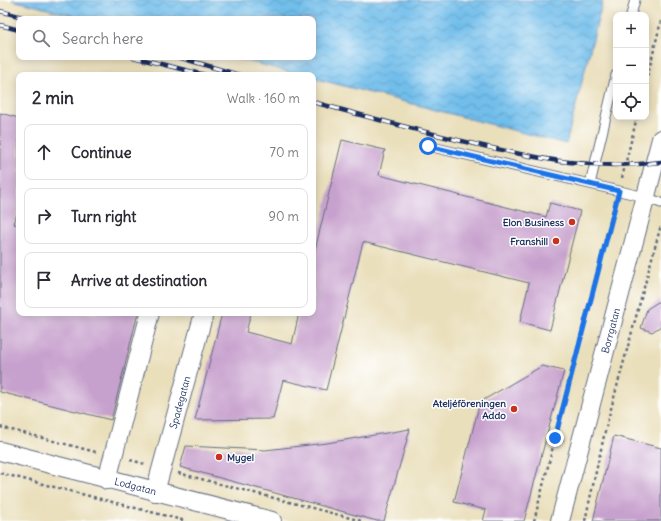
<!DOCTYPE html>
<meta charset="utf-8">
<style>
body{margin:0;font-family:Delius,sans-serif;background:#f7f7f7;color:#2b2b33}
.controls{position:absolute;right:12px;top:12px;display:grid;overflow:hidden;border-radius:8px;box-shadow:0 2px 10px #0003}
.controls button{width:36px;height:36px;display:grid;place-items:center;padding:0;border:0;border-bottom:1px solid #e1e1e2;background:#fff;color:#2b2b33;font:20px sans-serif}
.stop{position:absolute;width:12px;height:12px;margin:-9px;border:3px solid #1a73e8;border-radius:50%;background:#fff}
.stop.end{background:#1a73e8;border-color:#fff;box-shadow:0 1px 4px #0008}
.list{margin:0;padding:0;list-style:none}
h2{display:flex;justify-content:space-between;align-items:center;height:52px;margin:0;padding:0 16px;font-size:17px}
h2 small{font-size:13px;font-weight:400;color:#7c7c81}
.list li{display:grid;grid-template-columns:26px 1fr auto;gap:12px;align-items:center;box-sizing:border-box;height:56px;margin:0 8px 8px;padding:0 8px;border:1px solid #e1e1e2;border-radius:8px}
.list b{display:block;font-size:15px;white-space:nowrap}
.list em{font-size:13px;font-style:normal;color:#7c7c81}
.icon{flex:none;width:22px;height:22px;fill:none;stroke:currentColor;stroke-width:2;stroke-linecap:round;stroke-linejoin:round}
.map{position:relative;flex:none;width:661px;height:521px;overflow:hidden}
.search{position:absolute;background:#fff;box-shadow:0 2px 10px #0003;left:16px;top:16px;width:300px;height:44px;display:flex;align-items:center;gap:10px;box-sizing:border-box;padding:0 14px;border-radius:8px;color:#7c7c81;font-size:15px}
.panel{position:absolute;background:#fff;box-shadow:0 2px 10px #0003;left:16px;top:72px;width:300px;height:244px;border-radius:8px}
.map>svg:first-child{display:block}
.water{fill:url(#water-waves);stroke:#4676a4}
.building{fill:#c7a1cd}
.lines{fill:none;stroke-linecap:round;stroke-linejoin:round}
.service-casing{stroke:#636d7f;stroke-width:11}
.minor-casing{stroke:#636d7f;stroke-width:20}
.path{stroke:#636d7f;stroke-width:2.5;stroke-dasharray:3 3;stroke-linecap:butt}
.service{stroke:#fff;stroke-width:9}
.minor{stroke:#fff;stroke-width:18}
.rail-casing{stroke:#1b2f5e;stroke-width:4.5}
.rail{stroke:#fff;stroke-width:3;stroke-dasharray:9;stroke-linecap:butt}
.route{stroke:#1a73e8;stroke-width:5}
.poi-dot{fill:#c8321e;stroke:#fff;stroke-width:1.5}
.labels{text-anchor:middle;stroke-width:3;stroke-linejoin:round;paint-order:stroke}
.poi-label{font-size:10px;font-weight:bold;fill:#1b2f5e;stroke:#fff;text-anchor:end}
.street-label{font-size:10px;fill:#1b2f5e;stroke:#fff}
</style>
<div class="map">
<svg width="661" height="521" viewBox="0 0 661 521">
<defs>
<pattern id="water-waves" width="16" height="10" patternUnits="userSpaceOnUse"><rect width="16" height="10" fill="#71beeb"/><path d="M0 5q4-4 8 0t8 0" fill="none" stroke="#5c9bc2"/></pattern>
</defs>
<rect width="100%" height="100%" fill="#fff"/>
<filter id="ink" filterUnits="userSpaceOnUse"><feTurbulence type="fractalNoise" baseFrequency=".025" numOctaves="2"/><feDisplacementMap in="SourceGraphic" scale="8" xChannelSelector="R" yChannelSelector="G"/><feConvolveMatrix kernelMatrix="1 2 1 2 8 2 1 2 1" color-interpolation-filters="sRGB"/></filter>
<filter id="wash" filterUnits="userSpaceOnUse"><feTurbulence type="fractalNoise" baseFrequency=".012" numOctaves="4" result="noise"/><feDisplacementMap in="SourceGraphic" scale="16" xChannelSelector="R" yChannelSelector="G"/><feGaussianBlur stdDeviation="0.9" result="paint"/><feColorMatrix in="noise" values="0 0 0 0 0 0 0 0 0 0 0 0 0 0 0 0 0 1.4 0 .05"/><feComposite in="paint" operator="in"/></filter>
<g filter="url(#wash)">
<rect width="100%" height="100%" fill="#eadfbb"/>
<!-- water -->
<path class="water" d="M12,0h591l-37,144 -253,-66v-3h-12l-69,-18h81v-38h-227z"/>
<g id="blocks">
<!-- building -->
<path class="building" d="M0,113l19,5v88l-5,18 5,1v88h119l-27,107 -111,-28z
M342,140l43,10 -6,25 167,42 4,-14 30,8 -30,119 -30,-8 9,-39 -166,-41 -37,148 -43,-10 -10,39 -78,1 27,-107h29l-5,19 46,12 7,-31h14v-55z
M661,300v26l-9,6 -11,-4 6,-19z
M542,366l22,5 -40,150h-41l3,-11 -32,-8 26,-100z
M410,429l-26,92h-7l-197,-54 6,-21 79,4 62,-7z
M614,436l47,12v73h-68z"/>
</g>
</g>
<g filter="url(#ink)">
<use href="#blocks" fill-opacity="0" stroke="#636d7f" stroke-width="1"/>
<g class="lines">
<defs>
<path id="service" d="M631,15l4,-15
M428,146l217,51 16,6
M590,184l26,-109"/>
<g id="minor">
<path id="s1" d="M0,451l272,70"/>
<path d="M107,480l43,-167"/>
<path id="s2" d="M155,492l49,-179"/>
<path id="s3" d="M560,521l101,-382"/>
</g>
</defs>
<!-- service casing -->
<use href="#service" class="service-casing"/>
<!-- minor casing -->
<use href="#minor" class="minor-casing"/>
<!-- path -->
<path class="path" d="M646,82l15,-61
M622,178l15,-61
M0,427l96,25
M555,438l9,2
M130,460l15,4
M0,473l186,48
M178,473l184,48
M534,521l81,-317
M585,521l21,-94 55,-202"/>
<!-- service -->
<use href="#service" class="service"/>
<!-- minor -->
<use href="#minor" class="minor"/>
<defs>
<path id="rail" d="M0,11l30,8
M0,25l19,5
M133,57l72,18
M178,57l61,18
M313,102c51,14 102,28 153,40 69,16 123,29 195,20"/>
</defs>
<!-- rail casing -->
<use href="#rail" class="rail-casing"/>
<!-- rail -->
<use href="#rail" class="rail"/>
</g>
</g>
<g class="lines" filter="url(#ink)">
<!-- route -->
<path class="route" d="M428,146l191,45 -64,247"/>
</g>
<!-- markers -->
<g class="poi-dot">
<circle cx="572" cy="222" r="4"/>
<circle cx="556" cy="241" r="4"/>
<circle cx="514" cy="409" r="4"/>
<circle cx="219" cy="457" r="4"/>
</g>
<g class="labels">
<!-- poi labels -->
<g class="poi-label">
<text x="564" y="226">Elon Business</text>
<text x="548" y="245">Franshill</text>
<text x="506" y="407">Ateljéföreningen<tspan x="506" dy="12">Addo</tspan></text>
<text x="227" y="461" text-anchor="start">Mygel</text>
</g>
<!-- street labels -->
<g class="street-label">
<text dy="4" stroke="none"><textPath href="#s3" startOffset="197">Borrgatan</textPath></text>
<text dy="4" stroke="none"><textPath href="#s2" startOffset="93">Spadegatan</textPath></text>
<text dy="4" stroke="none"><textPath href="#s1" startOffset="140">Lodgatan</textPath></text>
</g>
</g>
</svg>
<div class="controls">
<button>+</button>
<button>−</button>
<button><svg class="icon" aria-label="locate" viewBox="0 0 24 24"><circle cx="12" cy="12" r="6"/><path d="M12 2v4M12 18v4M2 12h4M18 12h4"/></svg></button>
</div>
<div class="stop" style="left:428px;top:146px"></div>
<div class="stop end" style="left:555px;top:438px"></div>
<div class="search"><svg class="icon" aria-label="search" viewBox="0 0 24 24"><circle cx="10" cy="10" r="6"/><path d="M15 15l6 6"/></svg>Search here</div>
<section class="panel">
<h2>2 min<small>Walk · 160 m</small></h2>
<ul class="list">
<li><svg class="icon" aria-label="ahead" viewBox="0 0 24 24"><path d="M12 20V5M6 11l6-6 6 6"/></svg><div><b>Continue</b></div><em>70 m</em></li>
<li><svg class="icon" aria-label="right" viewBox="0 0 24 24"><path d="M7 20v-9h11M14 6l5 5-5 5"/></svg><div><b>Turn right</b></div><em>90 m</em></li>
<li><svg class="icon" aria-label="arrive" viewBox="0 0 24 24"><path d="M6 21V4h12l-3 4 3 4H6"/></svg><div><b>Arrive at destination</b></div></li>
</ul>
</section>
</div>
